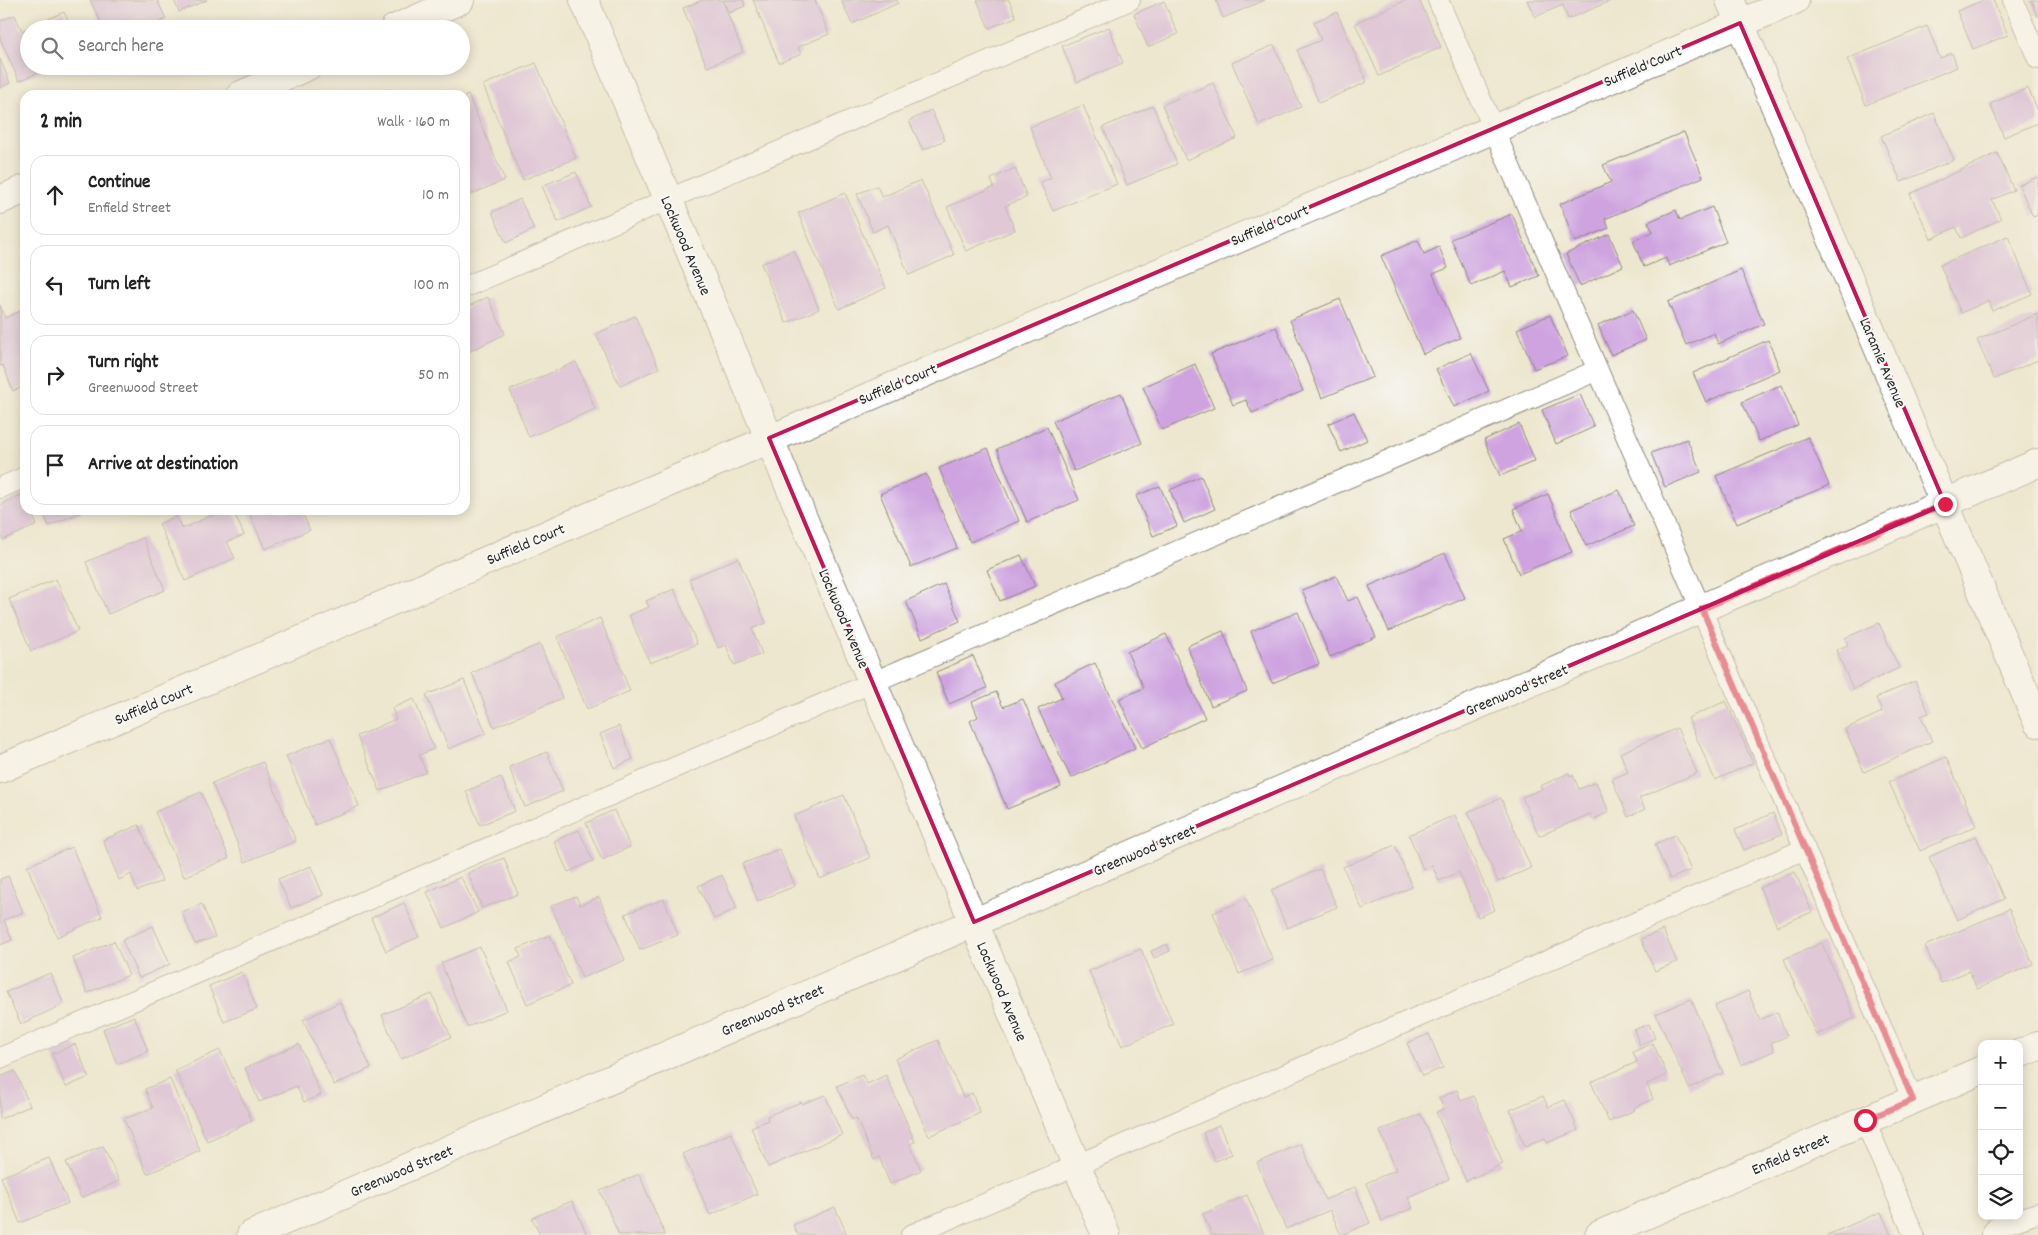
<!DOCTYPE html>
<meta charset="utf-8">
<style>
body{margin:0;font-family:Dekko,sans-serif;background:#f2f2f2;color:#222}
.controls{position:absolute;right:15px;bottom:15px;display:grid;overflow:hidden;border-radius:10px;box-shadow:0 2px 12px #0003}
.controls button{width:45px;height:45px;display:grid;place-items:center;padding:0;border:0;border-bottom:1px solid #e0e0e0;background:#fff;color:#222;font:25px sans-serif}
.stop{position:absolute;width:15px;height:15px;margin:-11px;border:4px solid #e11d48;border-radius:50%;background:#fff}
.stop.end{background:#e11d48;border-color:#fff;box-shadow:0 1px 5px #0008}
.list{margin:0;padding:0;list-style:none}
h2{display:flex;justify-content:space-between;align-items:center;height:65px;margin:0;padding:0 20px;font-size:21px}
h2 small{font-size:16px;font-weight:400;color:#767676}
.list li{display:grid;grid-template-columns:32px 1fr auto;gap:15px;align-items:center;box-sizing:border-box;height:80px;margin:0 10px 10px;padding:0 10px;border:1px solid #e0e0e0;border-radius:15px}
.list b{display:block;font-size:19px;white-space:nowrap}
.list p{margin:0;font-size:16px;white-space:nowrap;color:#767676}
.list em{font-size:16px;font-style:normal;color:#767676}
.icon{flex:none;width:28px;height:28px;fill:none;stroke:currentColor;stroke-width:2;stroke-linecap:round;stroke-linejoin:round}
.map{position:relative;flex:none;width:2038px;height:1235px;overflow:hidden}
.search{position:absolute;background:#fff;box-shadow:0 2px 12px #0003;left:20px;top:20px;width:450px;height:55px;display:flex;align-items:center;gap:12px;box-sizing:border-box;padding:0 18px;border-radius:28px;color:#767676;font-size:19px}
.panel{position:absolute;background:#fff;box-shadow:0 2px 12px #0003;left:20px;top:90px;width:450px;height:425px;border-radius:15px}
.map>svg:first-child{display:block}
.building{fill:#cea3e0}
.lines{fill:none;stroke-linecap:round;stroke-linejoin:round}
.service-casing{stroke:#8c897d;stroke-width:22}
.minor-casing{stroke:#8c897d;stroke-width:30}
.tertiary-casing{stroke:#8c897d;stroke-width:30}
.service{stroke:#fff;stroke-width:20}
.minor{stroke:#fff;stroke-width:28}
.tertiary{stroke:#fff;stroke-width:28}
.route{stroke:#e11d48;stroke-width:6}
.marked{fill:none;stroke:#c2185b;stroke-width:4;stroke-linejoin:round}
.labels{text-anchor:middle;stroke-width:4.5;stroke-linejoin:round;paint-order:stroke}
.street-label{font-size:16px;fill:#2b2b2b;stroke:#f6f6f2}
</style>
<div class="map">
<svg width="2038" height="1235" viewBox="0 0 2038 1235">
<rect width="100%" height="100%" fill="#f6f6f2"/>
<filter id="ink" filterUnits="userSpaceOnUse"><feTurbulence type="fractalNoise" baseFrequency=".02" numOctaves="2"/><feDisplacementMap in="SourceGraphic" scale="10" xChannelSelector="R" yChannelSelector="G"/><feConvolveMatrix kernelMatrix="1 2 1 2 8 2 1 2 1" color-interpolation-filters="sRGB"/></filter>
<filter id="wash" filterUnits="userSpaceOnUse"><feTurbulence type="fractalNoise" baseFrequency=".0096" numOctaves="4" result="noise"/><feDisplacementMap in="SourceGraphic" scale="20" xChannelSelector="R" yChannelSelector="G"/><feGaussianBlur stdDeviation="1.12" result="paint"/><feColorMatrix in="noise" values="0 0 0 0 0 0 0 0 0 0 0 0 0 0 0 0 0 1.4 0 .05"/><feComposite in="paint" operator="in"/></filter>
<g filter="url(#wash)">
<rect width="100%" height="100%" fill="#eee7cf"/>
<g id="blocks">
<!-- building -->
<path class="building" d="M90,0h67l9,19 -21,10h-17l-3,-6 -13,6h-8z
M174,0h33l-28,12z
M703,0h19l21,52 -36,15 -24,-59z
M723,0h20l2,6 -16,7z
M753,0h62l14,34 -31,13 3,7 -22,9z
M841,0h56l1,3 -46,21z
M977,0h32l7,17 -27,11z
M1216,0h49l-42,18z
M1406,0h13l22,47 -62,29 -24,-53z
M1527,0h86l-45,19 -5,-14 -28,12z
M1984,0h9l15,35 -35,14 -16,-38z
M2031,0h7v17z
M1164,1l14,33 -30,13 -14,-33z
M64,12l8,17h-43v37h24l-34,15 -19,-43v-17l15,-6 7,16z
M1337,12l30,70 -48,21 -22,-53 24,-10 -7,-18z
M1927,26l13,32 12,-5 5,14 -91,38 -19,-46z
M1109,27l14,36 -46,19 -15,-36z
M1274,45l27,62 -42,18 -27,-62z
M0,59l10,24 -10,5z
M536,63l40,95 -53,22 -40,-95z
M1213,83l24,55 -51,22 -24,-55z
M2028,88l10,23v12l-34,14 -14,-33z
M468,95l37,85 -40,17v-101z
M1083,105l34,79 -64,27 -13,-29 11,-4 -21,-51z
M1153,106l24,58 -50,21 -24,-58z
M931,110l14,30 -22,10 -14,-29z
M1934,113l20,47 -53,22 -20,-46z
M1684,132l19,45 -98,42 4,9 -34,14 -15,-38 51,-22 -8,-17z
M1997,153l17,37 -22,10 9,19 -40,19 -5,-11 -25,12 -21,-45z
M1015,168l12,29 -22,9 10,24 -49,21 -19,-44 47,-20 -3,-8z
M576,172l15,35 -33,15 -16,-36z
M2038,177v38l-5,2 -14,-32z
M921,180l33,75 -45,20 -21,-50 -15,7 -16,-38 20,-8 5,11z
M845,193l41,95 -47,21 -41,-96z
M520,199l14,30 -28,14 -14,-31z
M1712,207l14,35 -57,24 -3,-8 -22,9 -11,-26 20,-9 -5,-10 28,-12 4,10z
M1512,214l27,62 -27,11 -7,-16 -34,15 -20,-47z
M1609,234l14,32 -43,20 -14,-32z
M2008,236l24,58 -40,17 -4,-10 -27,12 -21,-48z
M1418,240l6,14 15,-7 9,21 -15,6 27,64 -37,16 -42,-98z
M794,250l25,59 -33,14 -25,-59z
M1741,270l23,54 -46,20 -4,-11 -28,12 -18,-43z
M488,297l17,37 -37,18 -3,-7v-37z
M1340,299l33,78 -51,21 -32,-78z
M0,305l5,13 20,-9v77l-12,5 -10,-26 -3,1z
M1633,310l13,30 -35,15 -13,-30z
M2038,314v46l-44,19 -17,-39z
M1550,315l18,41 -34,13 -17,-40z
M635,316l24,52 -39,18 -24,-52z
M1276,327l27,64 -51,22 -6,-13 -13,5 -22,-51z
M1768,340l12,30 -74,32 -13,-29z
M1471,353l18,38 -35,16 -18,-38z
M576,362l19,47 -66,28 -19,-47z
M1195,364l19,44 -52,22 -19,-43z
M1781,385l17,40 -39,16 -17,-39z
M1121,393l21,50 -68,28 -21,-50z
M1580,394l14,33 -38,17 -14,-34z
M1354,412l13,28 -26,12 -13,-28z
M1519,424l16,37 -35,15 -16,-36z
M1047,427l32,73 -52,22 -30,-73z
M1808,437l21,48 -92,39 -21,-48z
M1687,439l14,33 -36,15 -14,-34z
M465,447l6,14 -6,2z
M988,448l31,73 -49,21 -31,-74z
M926,474l31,74 -46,19 -31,-73z
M1201,476l14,33 -31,14 -14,-33z
M1160,486l17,40 -24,10 -17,-40z
M1619,490l15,36 -48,20 -15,-36z
M23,494l2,16h5l7,15 -34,15 -3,-7v-28z
M1548,494l24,58 -53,22 -15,-35 18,-8 -9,-22z
M42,510h40v2l-33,14z
M223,510h10l11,25 -17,7 8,16 -50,23 -26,-57 17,-8 6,13z
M248,510h53l9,20 -45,19z
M143,538l22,52 -57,24 -22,-52z
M1445,553l20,45 -76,33 -20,-45z
M1021,555l14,31 -35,15 -13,-31z
M738,558l28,65 -14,6 10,25 -28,11 -8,-20 -8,3 -29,-69z
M1336,576l12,25 10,-4 18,40 -46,20 -28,-67z
M56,579l22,52 -47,20 -22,-52z
M944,584l16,37 -38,17 -16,-37z
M674,589l23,55 -47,19 -21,-48 20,-8 -3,-6z
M1298,612l21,52 -47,19 -21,-52z
M600,618l30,73 -43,18 -30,-72z
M1879,623l20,45 -46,21 -17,-39 12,-5 -3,-7z
M1223,631l24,60 -36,15 -24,-60z
M1166,634l39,84 -63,30 -23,-49 25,-11 -17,-36z
M540,644l22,54 -68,29 -22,-54z
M973,656l14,32 -38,16 -13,-32z
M1095,663l40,85 -64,30 -33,-69 24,-11 -7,-16z
M464,680l22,53 -37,16 -23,-54z
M1915,681l14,32 -8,3 11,25 -68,31 -19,-43 37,-17 -6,-14z
M996,692l7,15 20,-8 38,88 -54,22 -37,-88 8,-4 -6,-15z
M414,699l20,50 -15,6 7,17 -46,19 -23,-55 39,-17 -4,-11z
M1726,701l27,62 -38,17 -27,-62z
M619,726l14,33 -19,9 -14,-34z
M1677,728l20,45 -58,25 6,11 -17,8 -16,-38 16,-7 -8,-19z
M330,738l29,68 -44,19 -29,-69z
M547,752l16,39 -38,16 -16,-40z
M1946,757l30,69 -56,25 -31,-69z
M263,762l33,79 -51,21 -33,-79z
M1569,773l1,3 3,-1 6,14 17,-7 13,30 -17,8 -2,-6 -51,22 -17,-39 20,-8 -2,-3z
M501,777l14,34 -35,14 -14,-34z
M201,792l28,66 -45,19 -29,-65z
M844,795l26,63 -50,21 -26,-63z
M1501,798l30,70 -33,14 -30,-70z
M614,810l16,37 -28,13 -16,-37z
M1773,813l9,21 -38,16 -9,-20z
M1455,815l40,95 -17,7 -19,-45 -20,9 -7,-16 -9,4 -14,-34z
M139,825l23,56 -25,10 -6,-17 -12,6 -16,-40z
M579,830l14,31 -25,11 -14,-31z
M1675,835l16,35 -21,9 -15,-35z
M1976,836l28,63 -47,21 -28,-63z
M1395,845l17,42 -50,22 -19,-42z
M72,847l30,70 -45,20 -30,-71z
M779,849l16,37 -37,15 -16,-37z
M504,858l14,36 -36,14 -14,-35z
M311,866l12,29 -32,13 -13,-29z
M1320,869l17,38 -50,21 -16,-38z
M1795,872l17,40 -35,14 -17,-38z
M722,875l15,33 -23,11 -16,-33z
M8,876l15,36 -19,8 8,20 -12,5v-66z
M461,877l17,35 -34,16 -17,-36z
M576,896l4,9 19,-8 26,63 -43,18 -31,-72z
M664,899l14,36 -38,15 -15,-36z
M1246,899l27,61 -34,14 -26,-61z
M404,903l15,34 -33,14 -15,-33z
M202,904l13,33 -20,7 -13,-32z
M2009,909l24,55 -56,25 -8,-18 -28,12 -16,-37z
M153,926l17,38 -31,14 -17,-38z
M1663,930l14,32 -22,9 -14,-32z
M550,935l21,50 -44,19 -18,-42 12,-5 -3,-8z
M114,941l15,34 -42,18 -14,-35z
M1822,943l33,75 -39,17 -32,-76z
M1167,944l3,7 -16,7 -3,-7z
M480,947l27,63 -40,17 -26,-64z
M1141,949l32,75 -51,22 -33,-75z
M242,972l15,37 -33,13 -15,-36z
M50,973l14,31 -43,20 -15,-32z
M1748,991l12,29 17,-8 10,24 -16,7 3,8 -33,14 -26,-59z
M432,994l19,43 -50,22 -19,-44z
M1691,999l32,74 -34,15 -33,-74z
M340,1002l31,66 -37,17 -31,-65z
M134,1016l14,35 -31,13 -14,-35z
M1649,1024l6,14 -15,7 -6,-15z
M1429,1034l14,34 -21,8 -15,-33z
M938,1040l25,57 9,-4 8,20 -51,23 -34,-77z
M1653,1043l14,32 -20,9 6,15 -19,9 1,2 -26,12 -18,-40 46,-20 -4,-10z
M75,1044l14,33 -23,10 -14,-33z
M299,1044l22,51 -17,7 -8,-16 -37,16 -14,-34z
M220,1050l32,71 -45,20 -32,-71z
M15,1071l15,35 -30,13v-42z
M862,1075l5,9 19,-9 29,67 -5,2 11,26 -31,14 -11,-27 -5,3 -18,-42 -4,2 -15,-34z
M170,1079l30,72 -53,23 -23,-55 29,-11 -8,-19z
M1457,1090l4,11 13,-5 29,68 -37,17 -30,-69 8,-3 -5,-11z
M825,1095l17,40 -74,32 -17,-40 17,-7 -1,-4 34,-14 1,2z
M1543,1096l5,11 17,-7 13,30 -31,13 -2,-5 -20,9 -15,-37z
M1421,1114l28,65 -41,18 5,11 -31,13 -16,-38 30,-13 -16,-39z
M1219,1125l13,29 -17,7 -12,-28z
M731,1133l26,61 -47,21 -27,-61z
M1301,1144l24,56 30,-13 15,36 -29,12 -11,-25 -44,19 -29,-66z
M103,1146l16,35 -38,17 -15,-36z
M49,1158l19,45 -48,20 -19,-46z
M639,1174l26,61h-46l-19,-44z
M1247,1195l17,39 -52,1 -9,-21z
M572,1201l15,34h-47l-8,-17z
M835,1207l12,28h-49l-5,-10z
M1881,1212l10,23h-64z"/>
</g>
</g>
<g filter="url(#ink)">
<use href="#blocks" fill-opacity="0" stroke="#8c897d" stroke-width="1"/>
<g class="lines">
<defs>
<path id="service" d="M1438,0l475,1100
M2013,0l25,59
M465,287l665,-287
M0,488l25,-11
M0,1058l1598,-688
M1865,1121l49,114
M911,1235l166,-70 728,-316
M1991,1235l5,-8 42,-14"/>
<path id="minor" d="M1730,0l308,723
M394,29l66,-29
M241,95l67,-29
M0,200l25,-11
M0,769l1795,-769
M2019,1054l19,-8
M251,1235l1787,-772
M1599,1235l383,-165"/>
<path id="tertiary" d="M584,0l522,1235"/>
</defs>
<!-- service casing -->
<use href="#service" class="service-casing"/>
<!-- minor casing -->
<use href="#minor" class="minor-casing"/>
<!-- tertiary casing -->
<use href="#tertiary" class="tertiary-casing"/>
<!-- service -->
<use href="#service" class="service"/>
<!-- minor -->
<use href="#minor" class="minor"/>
<!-- tertiary -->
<use href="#tertiary" class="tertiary"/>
</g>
</g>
<g class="lines" filter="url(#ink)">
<!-- route -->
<path class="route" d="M1865,1120l48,-20 -211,-491 243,-105"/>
</g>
<!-- marked area -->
<path d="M0 0H2038V1235H0ZM1740,23l205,481 -971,418 -205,-484z" fill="#eee7cf" fill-opacity=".55" fill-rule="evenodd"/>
<path class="marked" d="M1740,23l205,481 -971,418 -205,-484z"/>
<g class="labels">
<!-- street labels -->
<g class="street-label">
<text transform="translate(1642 65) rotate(-23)" y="6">Suffield Court</text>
<text transform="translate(1269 224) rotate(-23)" y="6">Suffield Court</text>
<text transform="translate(687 245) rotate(67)" y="6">Lockwood Avenue</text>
<text transform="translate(1884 362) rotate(67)" y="6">Laramie Avenue</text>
<text transform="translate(897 383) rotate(-23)" y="6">Suffield Court</text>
<text transform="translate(525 543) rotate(-23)" y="6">Suffield Court</text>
<text transform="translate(845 618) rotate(67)" y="6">Lockwood Avenue</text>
<text transform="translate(1516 689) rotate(-23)" y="6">Greenwood Street</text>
<text transform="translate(153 703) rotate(-23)" y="6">Suffield Court</text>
<text transform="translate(1144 849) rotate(-23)" y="6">Greenwood Street</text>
<text transform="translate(1003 991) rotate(67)" y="6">Lockwood Avenue</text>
<text transform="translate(772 1009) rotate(-23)" y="6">Greenwood Street</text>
<text transform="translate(1790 1153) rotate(-23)" y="6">Enfield Street</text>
<text transform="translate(401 1170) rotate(-23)" y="6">Greenwood Street</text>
</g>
</g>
</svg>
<div class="controls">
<button>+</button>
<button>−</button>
<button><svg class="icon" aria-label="locate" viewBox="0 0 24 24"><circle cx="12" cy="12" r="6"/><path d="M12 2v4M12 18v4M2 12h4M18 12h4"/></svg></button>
<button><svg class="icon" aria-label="layers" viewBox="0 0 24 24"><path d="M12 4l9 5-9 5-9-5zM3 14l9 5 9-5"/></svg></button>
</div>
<div class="stop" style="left:1865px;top:1120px"></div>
<div class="stop end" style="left:1945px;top:504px"></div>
<div class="search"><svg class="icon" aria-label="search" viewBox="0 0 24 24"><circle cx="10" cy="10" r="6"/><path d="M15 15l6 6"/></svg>Search here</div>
<section class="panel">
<h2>2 min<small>Walk · 160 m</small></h2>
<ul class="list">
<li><svg class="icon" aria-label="ahead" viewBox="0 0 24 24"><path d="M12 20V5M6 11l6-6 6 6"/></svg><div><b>Continue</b><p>Enfield Street</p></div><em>10 m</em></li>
<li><svg class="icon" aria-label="left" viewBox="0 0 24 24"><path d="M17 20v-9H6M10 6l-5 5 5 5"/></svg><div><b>Turn left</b></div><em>100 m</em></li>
<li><svg class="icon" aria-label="right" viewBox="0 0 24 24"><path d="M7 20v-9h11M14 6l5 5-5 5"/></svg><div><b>Turn right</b><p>Greenwood Street</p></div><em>50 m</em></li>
<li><svg class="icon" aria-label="arrive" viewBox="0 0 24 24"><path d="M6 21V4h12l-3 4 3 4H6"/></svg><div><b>Arrive at destination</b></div></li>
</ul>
</section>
</div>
